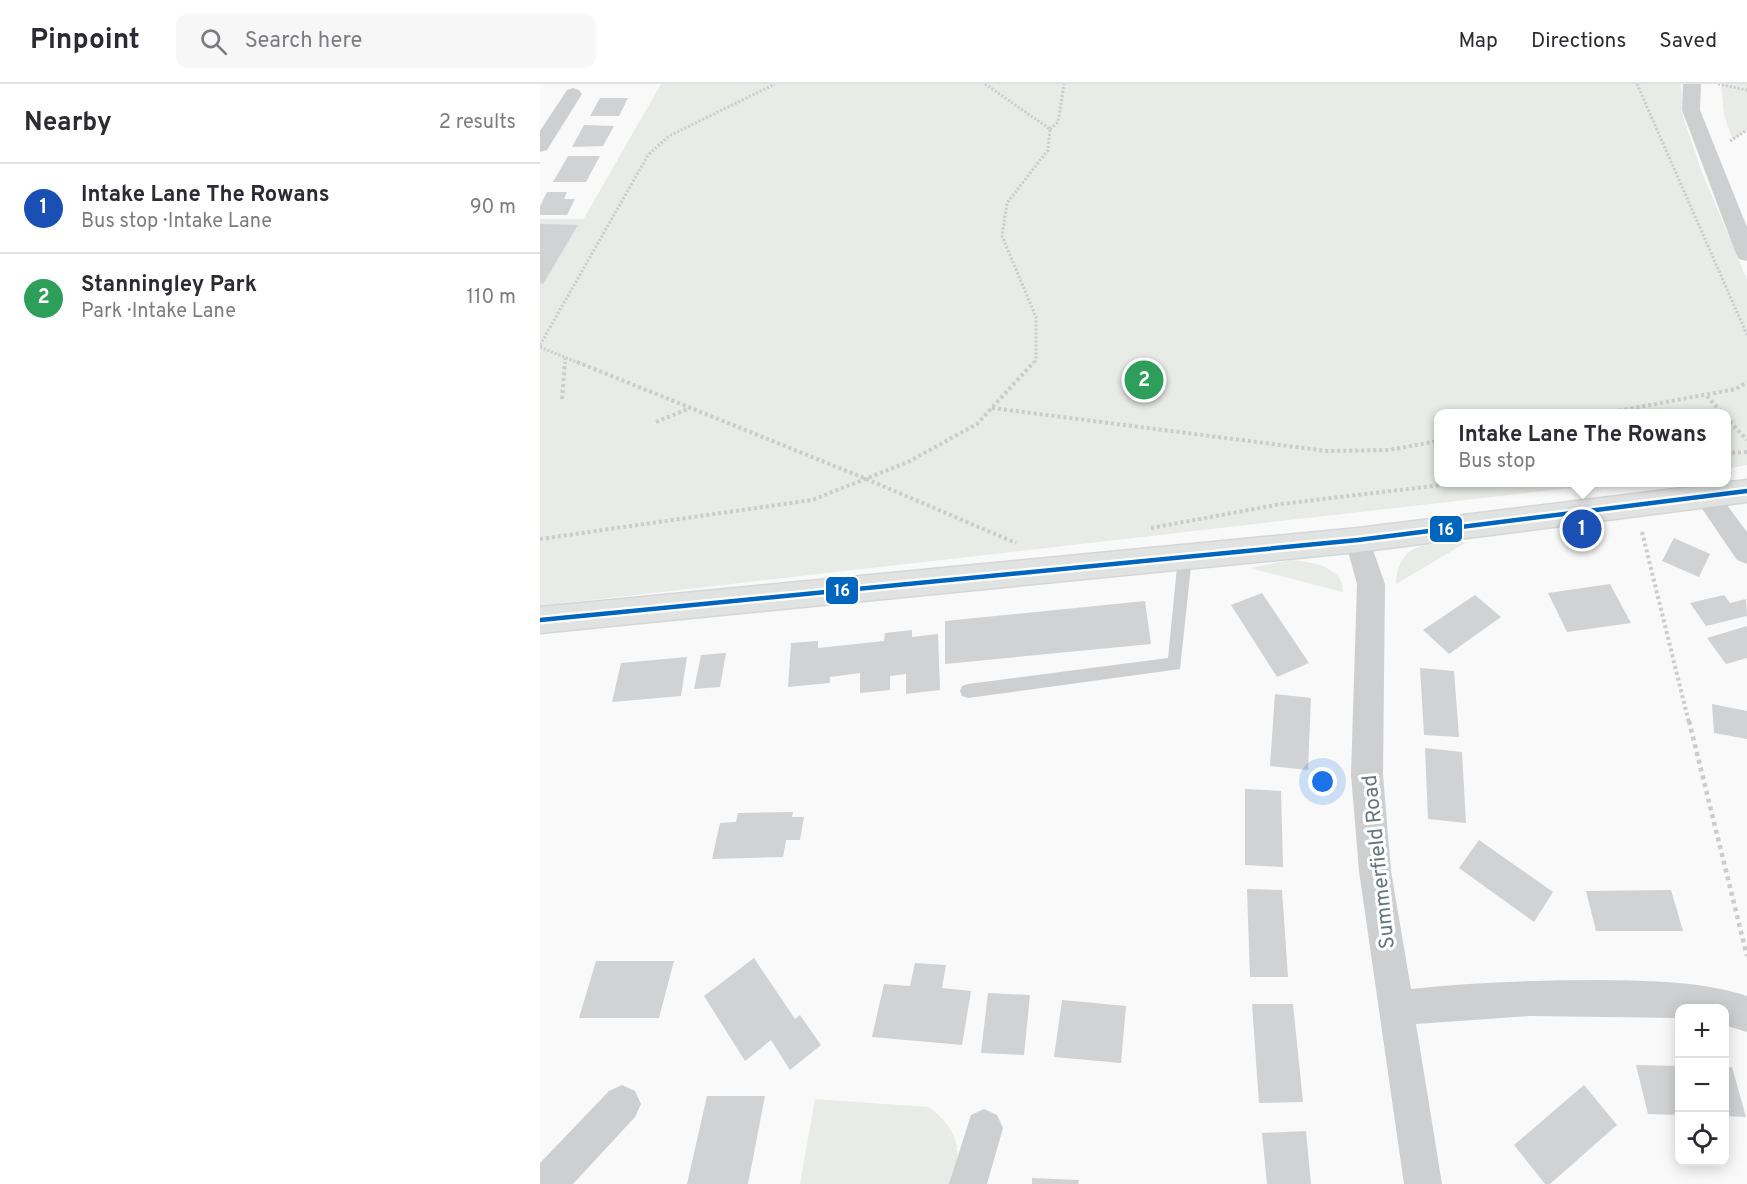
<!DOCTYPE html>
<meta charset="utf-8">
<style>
body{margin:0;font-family:Overpass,sans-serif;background:#f7f7f7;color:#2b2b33}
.controls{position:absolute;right:18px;bottom:18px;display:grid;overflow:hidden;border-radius:12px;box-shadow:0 3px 15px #0003}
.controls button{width:54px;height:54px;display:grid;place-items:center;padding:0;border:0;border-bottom:2px solid #e1e1e2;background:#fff;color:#2b2b33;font:30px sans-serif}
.you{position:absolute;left:783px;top:698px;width:21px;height:21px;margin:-15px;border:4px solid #fff;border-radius:50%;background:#1a73e8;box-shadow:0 0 0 9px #1a73e833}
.badge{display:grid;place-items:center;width:39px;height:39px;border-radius:50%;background:#0b8043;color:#fff;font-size:20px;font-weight:700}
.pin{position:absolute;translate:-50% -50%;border:3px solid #fff;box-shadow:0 2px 6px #0006}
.popup{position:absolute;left:894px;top:325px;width:297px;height:78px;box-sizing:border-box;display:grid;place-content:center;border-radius:12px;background:#fff;filter:drop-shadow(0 2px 4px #0005);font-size:20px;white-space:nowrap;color:#7c7c81}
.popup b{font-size:22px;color:#2b2b33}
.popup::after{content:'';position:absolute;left:50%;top:100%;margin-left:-12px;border:12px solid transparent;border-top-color:#fff}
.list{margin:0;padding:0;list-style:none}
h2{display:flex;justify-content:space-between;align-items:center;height:78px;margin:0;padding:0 24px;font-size:26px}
h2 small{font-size:20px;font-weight:400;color:#7c7c81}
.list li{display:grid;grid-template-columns:39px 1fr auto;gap:18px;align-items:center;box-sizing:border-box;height:90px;padding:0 24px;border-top:2px solid #e1e1e2}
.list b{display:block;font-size:22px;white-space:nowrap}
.list p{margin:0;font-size:20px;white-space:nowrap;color:#7c7c81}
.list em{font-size:20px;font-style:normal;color:#7c7c81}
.icon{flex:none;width:33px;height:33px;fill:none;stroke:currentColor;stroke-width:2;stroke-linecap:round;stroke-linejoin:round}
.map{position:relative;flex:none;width:1207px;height:1100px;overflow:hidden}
header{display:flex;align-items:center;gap:36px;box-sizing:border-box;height:84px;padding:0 30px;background:#fff;border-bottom:2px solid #e1e1e2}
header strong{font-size:28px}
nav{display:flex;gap:33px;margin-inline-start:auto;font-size:21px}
.search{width:420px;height:54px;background:#f7f7f7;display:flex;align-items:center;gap:15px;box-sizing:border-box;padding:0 21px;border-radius:12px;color:#7c7c81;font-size:22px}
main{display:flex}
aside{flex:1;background:#fff}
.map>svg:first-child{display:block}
.built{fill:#e8e9e9}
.green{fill:#e8ebe6}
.building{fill:#d0d2d3}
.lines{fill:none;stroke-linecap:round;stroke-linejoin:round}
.secondary-casing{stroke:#d5d6d7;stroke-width:3}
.path-far2{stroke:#cbcccd;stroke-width:3;stroke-dasharray:2 2;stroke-linecap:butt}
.path-far1{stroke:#cbcccd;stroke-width:4;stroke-dasharray:3 3;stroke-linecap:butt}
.path{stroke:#cbcccd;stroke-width:4.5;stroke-dasharray:4 4;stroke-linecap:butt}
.lane{fill:#cecfd0;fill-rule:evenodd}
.street{fill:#cecfd0;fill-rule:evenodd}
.secondary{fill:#e1e2e2;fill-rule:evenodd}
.bus-1-casing{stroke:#fff;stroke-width:9}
.bus-1{stroke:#0065bd;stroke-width:4.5}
.labels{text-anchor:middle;stroke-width:6;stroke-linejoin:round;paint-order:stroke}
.street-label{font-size:21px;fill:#657683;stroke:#fff}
.line-badge{stroke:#fff;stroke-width:2}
.badge-label{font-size:16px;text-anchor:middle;font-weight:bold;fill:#fff}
</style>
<header>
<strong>Pinpoint</strong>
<div class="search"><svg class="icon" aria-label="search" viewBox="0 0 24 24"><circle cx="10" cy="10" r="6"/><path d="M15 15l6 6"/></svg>Search here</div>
<nav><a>Map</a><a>Directions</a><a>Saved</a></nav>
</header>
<main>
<aside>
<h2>Nearby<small>2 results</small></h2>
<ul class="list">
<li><span class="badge" style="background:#1a4fb4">1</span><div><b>Intake Lane The Rowans</b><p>Bus stop · Intake Lane</p></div><em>90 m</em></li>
<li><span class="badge" style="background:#2e9e5b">2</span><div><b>Stanningley Park</b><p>Park · Intake Lane</p></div><em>110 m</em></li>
</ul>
</aside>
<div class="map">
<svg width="1207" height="1100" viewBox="0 0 1207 1100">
<rect width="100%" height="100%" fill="#f9f9f9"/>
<!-- built -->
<path class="built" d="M0,135h44l-44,76z"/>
<!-- green -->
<path class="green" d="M121,0h1020l2,33 19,55 45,108v185l-21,4v-55h-288v68l175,1 -1073,123v-311z
M1181,0h26v46l-14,11 -9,-26z
M927,458l-71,42c3,-46 35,-40 71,-42z
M751,476c20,2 53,6 52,32l-93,-24z
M275,1015l113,8c28,18 37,46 23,77h-151z"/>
<!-- building -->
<path class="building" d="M60,14h28l-9,18h-29z
M44,41l30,1 -11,20 -31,1z
M28,72h32l-14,26h-33z
M7,108h20l-3,7h11l-8,16h-27v-9z
M0,140l38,1 -35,59 -3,-1z
M1134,454l36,16 -11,23 -37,-16z
M1070,500l21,39 -64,9 -19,-39z
M722,509l47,70 -32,14 -46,-72z
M935,511l26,22 -52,37 -26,-24z
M1184,511l6,8 16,-4 1,17 -41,10 -16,-23z
M605,517l6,43 -206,20v-43z
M1207,542v32l-21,6 -19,-26z
M372,546v7l26,-3 2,56 -34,4v-20l-16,2v14l-30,3v-20l-30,4v6l-42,4 3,-44 27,-2v7l66,-7 1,-8z
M186,569l-6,34 -26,2 7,-34z
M147,573l-6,39 -69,6 9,-39z
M880,584l34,3 5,66 -35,-2z
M735,610l36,4 -3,72 -38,-4z
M1172,620l35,7v28l-33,-6z
M885,664l37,4 4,71 -38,-4z
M705,705l36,2 2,76 -38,-2z
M253,728l-1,5h12l-4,23h-14l-3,17 -71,2 8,-36 16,-1 2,-9z
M939,756l74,52 -19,30 -75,-54z
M707,805l35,1 6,87h-38z
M1131,806l12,41h-87l-10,-40z
M214,874l41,61 5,-4 21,30 -31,25 -19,-30 -26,21 -41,-65z
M56,877h78l-15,57h-80z
M375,879l31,2 -4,23 29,3 -9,54 -90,-8 12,-53 26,2z
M448,909l42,2 -6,60 -43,-2z
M522,916l64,6 -5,57 -67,-6z
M712,920h41l10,98 -44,1z
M1096,981l44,1v49l-32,-1z
M1184,983h8l14,50 -22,-1z
M1044,1001l33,40 -67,59h-5l-31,-39z
M167,1012h58l-17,88h-61z
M766,1047l5,53h-44l-5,-51z
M492,1094l47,2 -1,4h-46z"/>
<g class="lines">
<defs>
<path id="secondary" d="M1207,396v22l-389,50 -818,81v-26l818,-79z"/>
</defs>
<!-- secondary casing -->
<use href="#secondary" class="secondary-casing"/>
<!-- path-far2 -->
<path class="path-far2" d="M445,0l65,45 -2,21 -41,53 -5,33 34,81v43l-3,4
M1097,0l110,251
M1178,0l29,6
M510,45l8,-7 6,-38
M1190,57l17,-11
M0,261l108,-190 21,-19 106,-52
M0,263l41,17
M25,280v-7"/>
<!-- path-far1 -->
<path class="path-far1" d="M37,278l287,116 152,65
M1167,312l16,18
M22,315l3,-37
M452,324l335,43 62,-1 49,-9
M1061,330l135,-25 11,-7
M1186,333l21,23
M116,338l34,-14
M1186,369l21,-1
M611,444l130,-24 186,-22
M1102,448l47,191
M0,455l272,-39 96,-38 69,-38 57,-62"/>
<!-- path -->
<path class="path" d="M1149,637l58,235"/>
<!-- lane -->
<path class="lane" d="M645,467l5,2 2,4 -12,112 -212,29 -6,-2 -2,-5 2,-5 6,-2 200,-26 10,-101 2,-4z"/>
<!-- street -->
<path class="street" d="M1143,0h18l-1,26 47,117v34l-8,-2 -3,-5 -54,-144z
M33,4l6,2 3,4 -35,56 -7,2v-21l27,-41z
M1167,403l9,3 31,42v32l-10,-4 -43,-63 4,-7z
M818,446l9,3 18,51 -2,191 8,96 20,118c63,-7 127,-9 191,-9 50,1 98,1 145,16v36l-23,-7v-17h-44v10l-150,-2 -114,8 26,160h-38l-45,-313 -8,-96 6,-191 -12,-44 4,-7z
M82,1001l13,6 6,13 -6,13 -62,67h-33v-21l69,-72z
M444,1025l13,6 6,13 -16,56h-38l22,-69z"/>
<!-- secondary -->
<use href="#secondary" class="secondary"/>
<defs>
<path id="bus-1" d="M0,536l818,-80 389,-49"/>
</defs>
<!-- bus-1 casing -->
<use href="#bus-1" class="bus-1-casing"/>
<!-- bus-1 -->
<use href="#bus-1" class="bus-1"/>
</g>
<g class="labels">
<!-- street labels -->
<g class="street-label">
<text transform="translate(838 778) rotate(-96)" y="7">Summerfield Road</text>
</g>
</g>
<g class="line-badge">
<rect x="889" y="431" width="34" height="28" rx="6" fill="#0065bd"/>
<rect x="285" y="492" width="34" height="29" rx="6" fill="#0065bd"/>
</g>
<g class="badge-label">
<text x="906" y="451">16</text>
<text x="302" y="512">16</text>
</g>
</svg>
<div class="controls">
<button>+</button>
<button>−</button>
<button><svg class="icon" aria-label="locate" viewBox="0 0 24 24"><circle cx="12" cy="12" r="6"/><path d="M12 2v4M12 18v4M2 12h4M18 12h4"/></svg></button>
</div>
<div class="you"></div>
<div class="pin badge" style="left:1042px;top:445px;background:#1a4fb4">1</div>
<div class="popup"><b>Intake Lane The Rowans</b>Bus stop</div>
<div class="pin badge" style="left:604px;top:296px;background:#2e9e5b">2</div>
</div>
</main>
